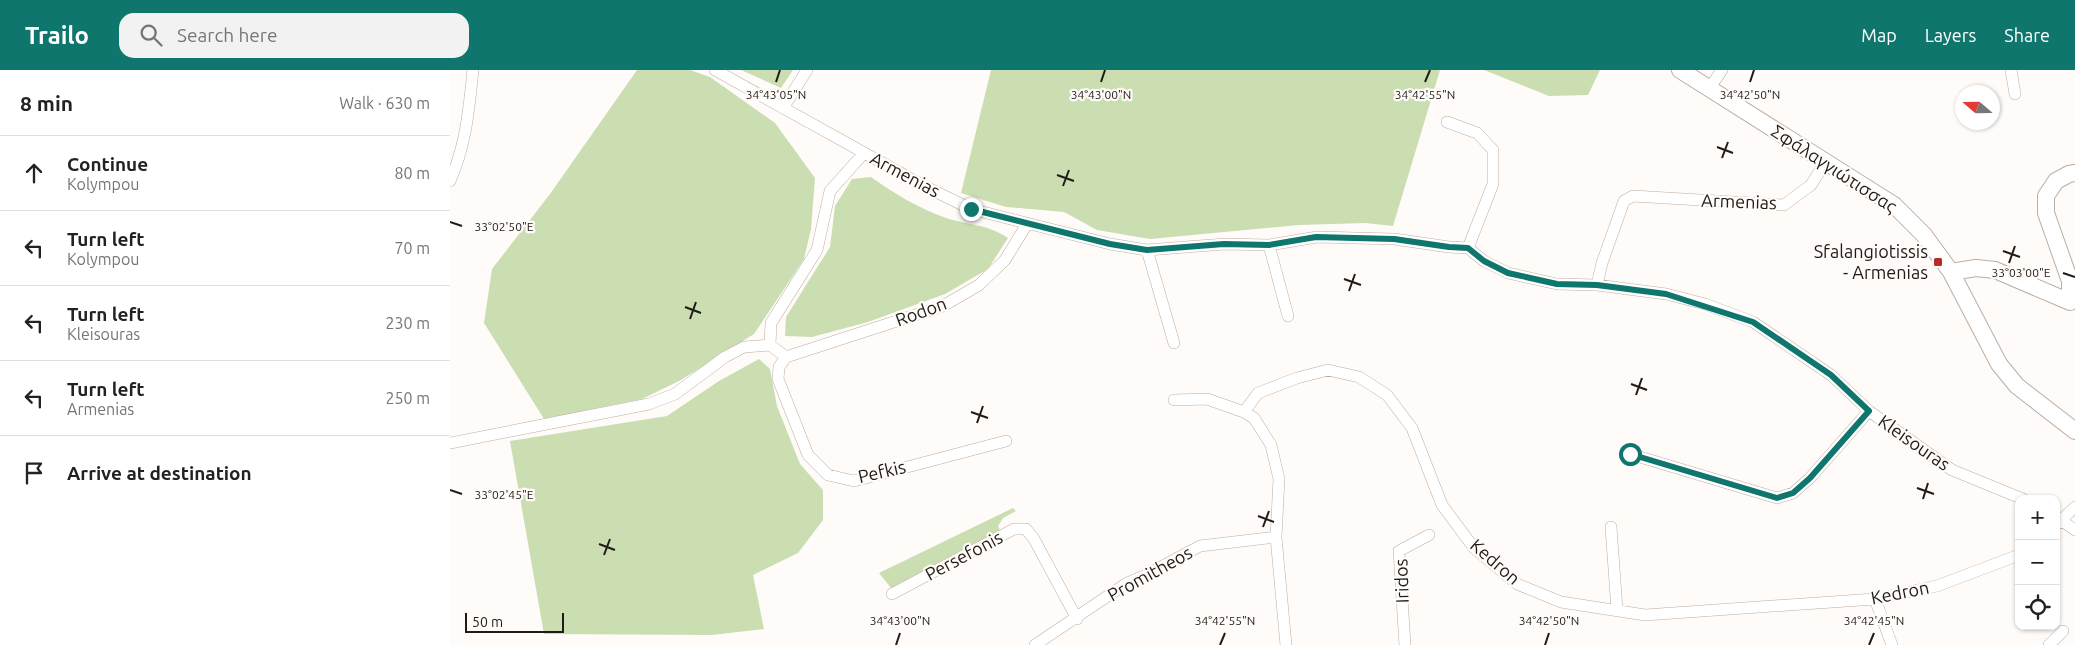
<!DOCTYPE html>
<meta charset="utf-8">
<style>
body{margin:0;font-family:Ubuntu,sans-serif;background:#f2f2f2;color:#222}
.controls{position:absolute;right:15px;bottom:15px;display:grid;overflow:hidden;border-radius:10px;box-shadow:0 1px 4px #0004}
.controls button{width:45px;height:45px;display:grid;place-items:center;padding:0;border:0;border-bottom:1px solid #e0e0e0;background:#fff;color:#222;font:25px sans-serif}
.compass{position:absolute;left:1505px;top:15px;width:45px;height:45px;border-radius:50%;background:#fff;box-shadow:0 1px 4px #0004;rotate:290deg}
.scale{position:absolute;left:15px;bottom:12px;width:99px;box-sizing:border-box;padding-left:5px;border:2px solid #201b17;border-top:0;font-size:14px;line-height:18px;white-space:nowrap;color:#201b17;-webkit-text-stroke:4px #fefbf9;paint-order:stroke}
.stop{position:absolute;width:15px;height:15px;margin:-11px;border:4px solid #0f766e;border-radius:50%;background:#fff}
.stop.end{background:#0f766e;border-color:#fff;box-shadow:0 1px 5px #0008}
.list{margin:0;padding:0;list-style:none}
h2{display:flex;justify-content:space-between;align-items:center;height:65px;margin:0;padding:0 20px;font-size:21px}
h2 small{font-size:16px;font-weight:400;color:#767676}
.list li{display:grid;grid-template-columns:32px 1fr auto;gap:15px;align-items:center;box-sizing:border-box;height:75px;padding:0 20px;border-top:1px solid #e0e0e0}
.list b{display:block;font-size:19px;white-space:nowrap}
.list p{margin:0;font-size:16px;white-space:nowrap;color:#767676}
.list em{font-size:16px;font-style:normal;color:#767676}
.icon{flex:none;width:28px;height:28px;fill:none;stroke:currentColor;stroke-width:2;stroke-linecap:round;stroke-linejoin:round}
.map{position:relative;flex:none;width:1625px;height:575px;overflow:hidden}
header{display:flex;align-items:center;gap:30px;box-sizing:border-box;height:70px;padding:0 25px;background:#0f766e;color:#fff}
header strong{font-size:24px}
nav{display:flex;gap:28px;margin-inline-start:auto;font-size:18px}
.search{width:350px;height:45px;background:#f2f2f2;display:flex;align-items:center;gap:12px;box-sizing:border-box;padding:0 18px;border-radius:15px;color:#767676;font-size:19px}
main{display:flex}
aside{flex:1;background:#fff}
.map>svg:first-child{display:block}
.green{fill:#cbdeb2}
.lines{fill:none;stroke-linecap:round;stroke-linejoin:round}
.street-casing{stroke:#bbaea4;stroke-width:12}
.secondary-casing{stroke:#bbaea4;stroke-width:18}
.street{stroke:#fff;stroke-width:11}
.secondary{stroke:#fff;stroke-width:16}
.route{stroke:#0f766e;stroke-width:6}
.ticks{fill:none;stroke:#201b17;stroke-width:2}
.poi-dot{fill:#b92b26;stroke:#fefbf9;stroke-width:2}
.labels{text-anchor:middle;stroke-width:4.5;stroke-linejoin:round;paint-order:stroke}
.street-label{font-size:18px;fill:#201b17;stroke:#fefbf9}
.poi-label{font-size:18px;fill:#201b17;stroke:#fefbf9;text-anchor:end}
.ticks-label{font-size:12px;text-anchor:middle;fill:#201b17;stroke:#fefbf9;stroke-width:4.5;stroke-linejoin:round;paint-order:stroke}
</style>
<header>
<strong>Trailo</strong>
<div class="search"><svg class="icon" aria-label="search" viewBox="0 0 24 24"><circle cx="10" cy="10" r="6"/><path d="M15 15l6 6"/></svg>Search here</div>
<nav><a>Map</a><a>Layers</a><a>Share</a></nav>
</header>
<main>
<aside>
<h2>8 min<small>Walk · 630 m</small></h2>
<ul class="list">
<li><svg class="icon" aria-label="ahead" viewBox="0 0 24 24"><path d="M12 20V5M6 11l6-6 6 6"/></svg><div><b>Continue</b><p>Kolympou</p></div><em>80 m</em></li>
<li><svg class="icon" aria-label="left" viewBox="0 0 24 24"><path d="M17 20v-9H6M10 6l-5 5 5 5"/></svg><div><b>Turn left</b><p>Kolympou</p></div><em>70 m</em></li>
<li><svg class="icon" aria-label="left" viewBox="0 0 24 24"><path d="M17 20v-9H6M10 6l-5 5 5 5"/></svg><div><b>Turn left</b><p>Kleisouras</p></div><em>230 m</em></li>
<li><svg class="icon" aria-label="left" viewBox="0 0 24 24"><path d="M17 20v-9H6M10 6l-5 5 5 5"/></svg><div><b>Turn left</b><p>Armenias</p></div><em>250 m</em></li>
<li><svg class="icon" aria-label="arrive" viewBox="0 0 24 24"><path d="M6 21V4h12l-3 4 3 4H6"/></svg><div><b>Arrive at destination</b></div></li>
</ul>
</aside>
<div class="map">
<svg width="1625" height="575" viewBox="0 0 1625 575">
<rect width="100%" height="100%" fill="#fefbf9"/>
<!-- green -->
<path class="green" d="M187,0h53l20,7 65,46 40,55 -4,51 -7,30 -50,75 -73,46 -39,19 -98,20 -60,-96 8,-54 58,-75z
M291,0h52l-12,18z
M541,0h449l-47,156 -28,-3 -66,2 -149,14 -53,-9 -33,-18 -58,-5 -45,-14z
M1034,0h116l-12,25 -39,1z
M421,107c24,17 47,31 75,41 22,7 41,6 62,20l-20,31 -43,25 -77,28 -56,15 -27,-1 1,-19 44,-70 5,-41 17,-27z
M309,289l11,10 7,37 23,58 23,26v30l-25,33 -45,22 11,54 -52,6 -168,-1 -34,-193 157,-25 52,-35z
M563,438l3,3 -13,7 -5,8 2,4 -109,58 -12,-15z"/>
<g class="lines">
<defs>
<path id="street" d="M265,0l209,116 47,23 139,35 37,6 78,-6 44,1 48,-8 77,2 55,8 19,1
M1561,0l4,24
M1259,19l13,-19
M333,38l24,-38
M997,52l30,11 16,17v34l-25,64
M0,111c16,-36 19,-72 23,-111
M819,175l19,71
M1018,178l16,13 24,12 49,11 40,1 69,9 39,10 48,18 78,53 38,36 83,59 71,29
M697,180l27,93
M1147,215l5,-22 22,-62 9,-5 151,9 27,-20 15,-24
M320,275l1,-22 46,-73 13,-59 34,-38
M336,287l-7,10 -1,12 30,76 20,20 26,6 152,-40
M336,287l157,-51 36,-21 26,-25 22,-36
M724,330l33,-1 37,13 10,6 17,27 8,34 -3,58 10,108
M794,342l14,-19 39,-15 31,-8 31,7 28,18 25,33 30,77 32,43 43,36 44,18 84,13 230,-16 62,-13 82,-31
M0,373l199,-39 26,-10 50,-37 19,-10 26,-2 16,12
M1180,384l147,44 16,-5 17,-15 59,-67
M1606,447l19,13
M1606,455l19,-18
M1161,457l6,83
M442,524l122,-65h12l8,10 43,80
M1425,529l17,46
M585,575l92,-62 17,-7 56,-30 76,-9
M955,575l-6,-94 30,-16
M1599,575l14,-14"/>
<path id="secondary" d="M1230,0l214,135 30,30 27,37 48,92 18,22 58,45
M1501,202l25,-4 19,2 75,32v-21l-24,-68v-17l10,-15 13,-7 6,-1"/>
</defs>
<!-- street casing -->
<use href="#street" class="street-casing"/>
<!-- secondary casing -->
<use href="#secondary" class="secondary-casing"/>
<!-- street -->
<use href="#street" class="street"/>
<!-- secondary -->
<use href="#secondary" class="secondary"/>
</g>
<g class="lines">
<!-- route -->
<path class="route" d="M521,139l139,35 37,6 77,-6 45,1 47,-8 78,2 55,8 19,1 16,13 24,12 49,11 40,1 69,9 87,28 78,53 38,36 -59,67 -17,15 -16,5 -147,-44"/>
</g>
<!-- ticks -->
<path class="ticks" d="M326,12l4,-12M651,12l4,-12M975,12l5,-12M1300,12l4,-12M1267,77l16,6M1272,88l6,-16M607,105l17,6M613,116l6,-16M0,152l12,4M1553,181l17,6M1559,193l6,-17M1613,203l12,4M894,209l17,6M899,221l6,-17M235,237l16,6M240,249l6,-17M1181,314l16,6M1186,325l6,-17M521,342l17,6M527,353l6,-17M1467,418l17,6M0,420l12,4M1473,429l5,-16M808,446l16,6M813,457l6,-16M149,474l16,6M154,485l6,-16M446,575l4,-12M770,575l5,-12M1095,575l4,-12M1419,575l5,-12"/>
<!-- markers -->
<rect class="poi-dot" x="1483" y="187" width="10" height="10" rx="2.5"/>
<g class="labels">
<!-- street labels -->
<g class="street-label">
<text transform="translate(1384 99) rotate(33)" y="6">Σφάλαγγιώτισσας</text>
<text transform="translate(455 105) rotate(28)" y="6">Armenias</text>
<text transform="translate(1289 132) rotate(2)" y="6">Armenias</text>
<text transform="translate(471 242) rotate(-20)" y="6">Rodon</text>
<text transform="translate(1464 373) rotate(35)" y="6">Kleisouras</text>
<text transform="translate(432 402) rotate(-13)" y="6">Pefkis</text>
<text transform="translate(514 486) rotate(-28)" y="6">Persefonis</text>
<text transform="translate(1045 492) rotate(41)" y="6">Kedron</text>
<text transform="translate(700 504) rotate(-29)" y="6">Promitheos</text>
<text transform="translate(952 511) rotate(-92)" y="6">Iridos</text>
<text transform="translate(1450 523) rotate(-11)" y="6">Kedron</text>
</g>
<!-- poi labels -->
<g class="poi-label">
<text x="1478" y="188">Sfalangiotissis<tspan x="1478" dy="21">- Armenias</tspan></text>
</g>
</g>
<g class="ticks-label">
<text x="326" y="29">34°43'05"N</text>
<text x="651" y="29">34°43'00"N</text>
<text x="975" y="29">34°42'55"N</text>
<text x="1300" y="29">34°42'50"N</text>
<text x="54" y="161">33°02'50"E</text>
<text x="1571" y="207">33°03'00"E</text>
<text x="54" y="429">33°02'45"E</text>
<text x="450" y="555">34°43'00"N</text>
<text x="775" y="555">34°42'55"N</text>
<text x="1099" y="555">34°42'50"N</text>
<text x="1424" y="555">34°42'45"N</text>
</g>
</svg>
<div class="controls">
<button>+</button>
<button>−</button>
<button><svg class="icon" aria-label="locate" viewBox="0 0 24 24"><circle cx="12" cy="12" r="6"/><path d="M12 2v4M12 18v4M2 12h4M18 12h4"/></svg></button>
</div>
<svg class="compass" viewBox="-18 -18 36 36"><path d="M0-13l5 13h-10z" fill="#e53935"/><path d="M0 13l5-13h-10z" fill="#767676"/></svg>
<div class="scale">50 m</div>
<div class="stop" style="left:1180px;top:384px"></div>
<div class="stop end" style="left:521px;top:139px"></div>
</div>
</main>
